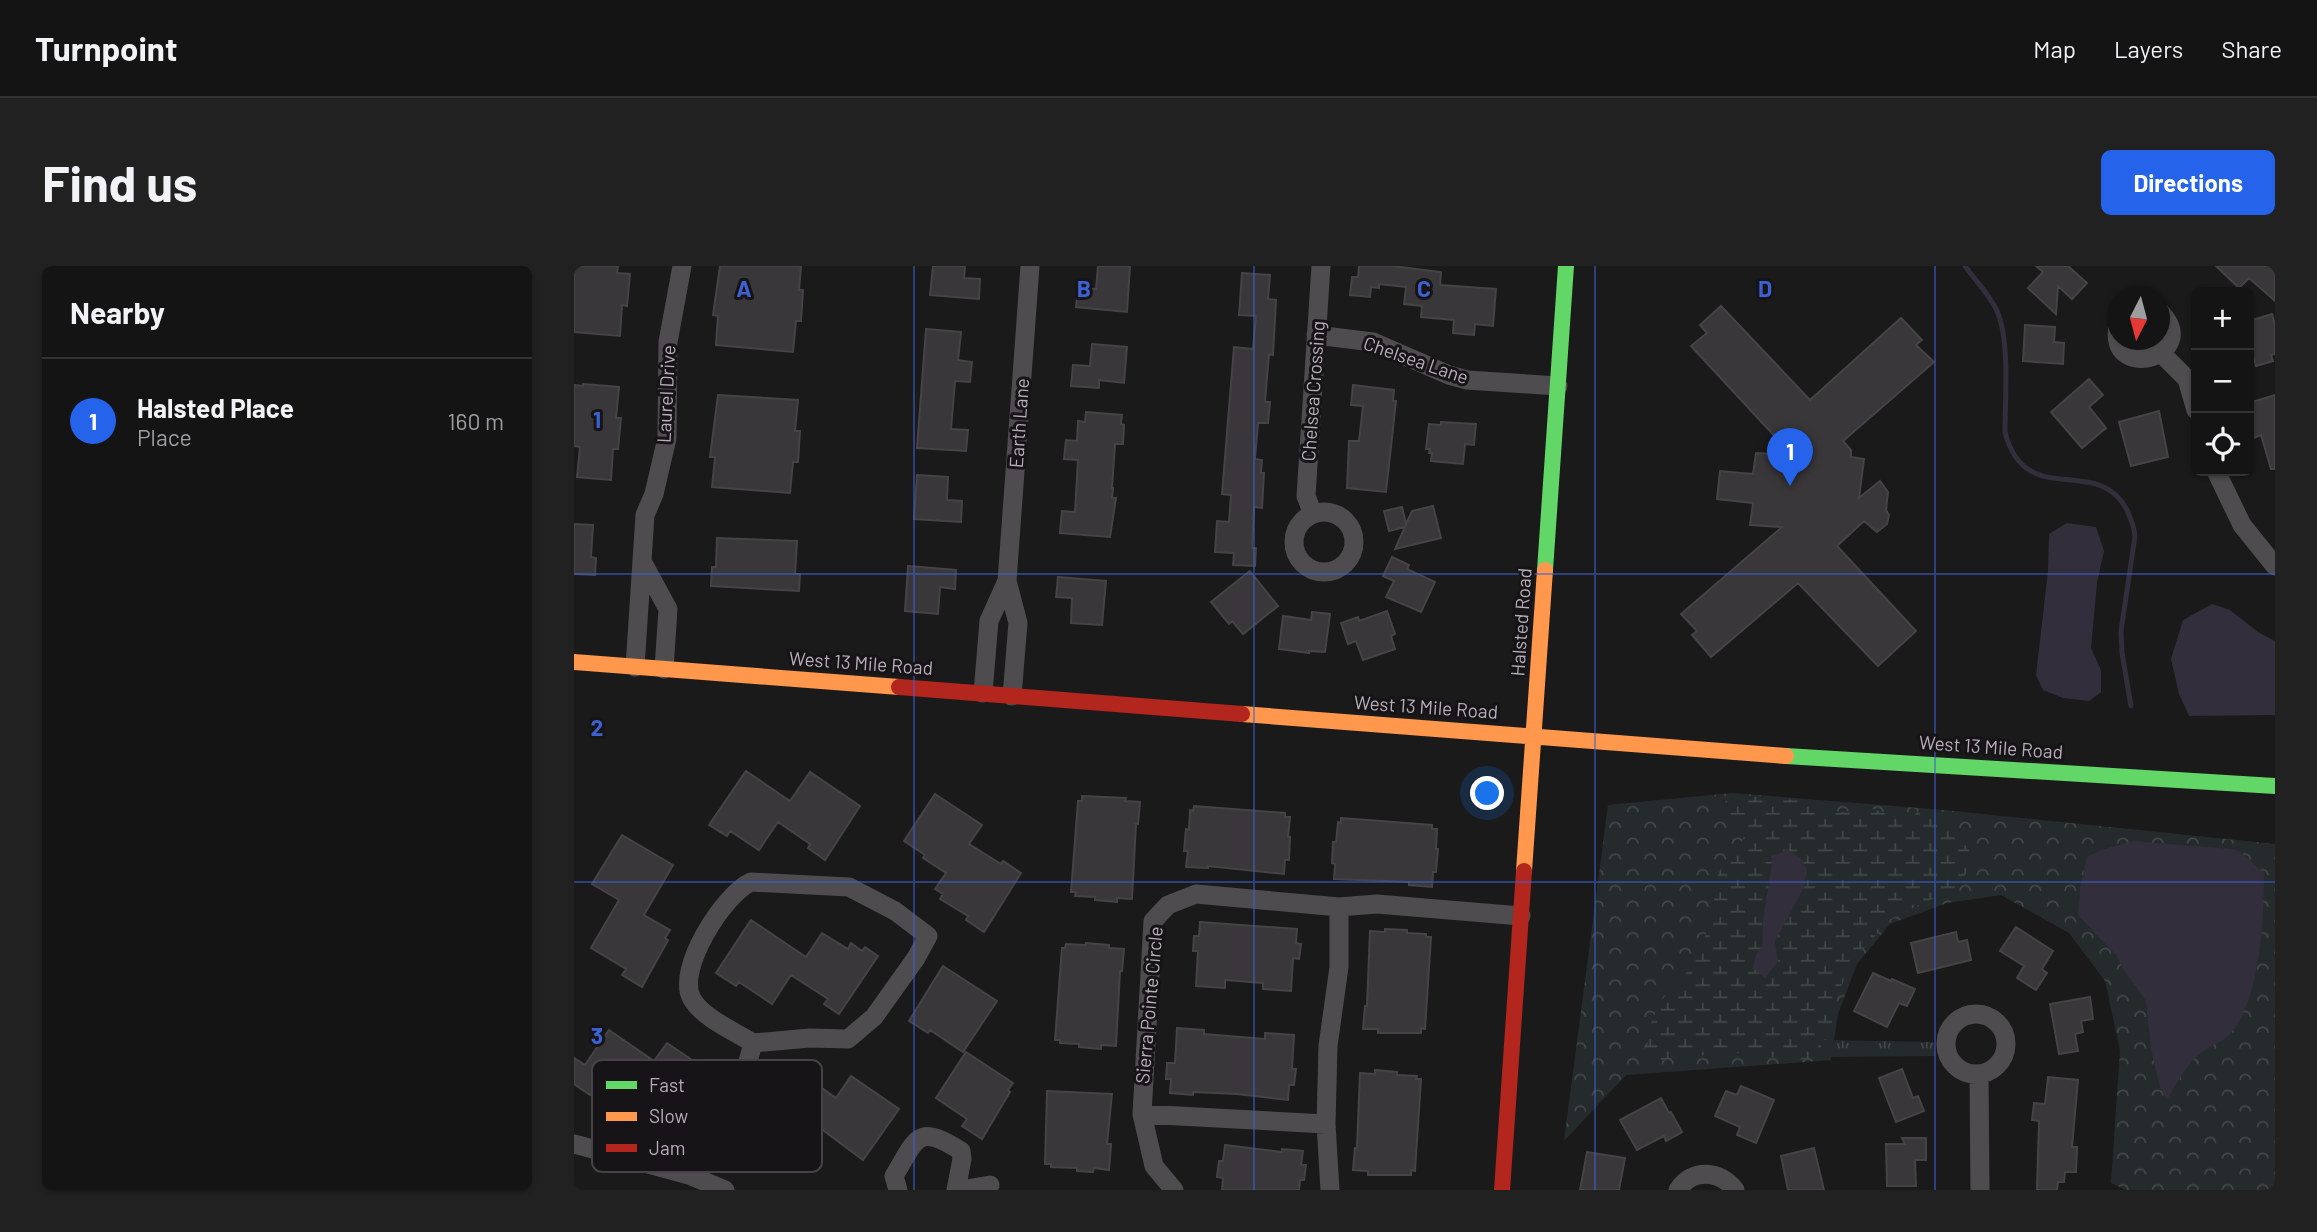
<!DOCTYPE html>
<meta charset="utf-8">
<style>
body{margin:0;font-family:Barlow,sans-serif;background:#212122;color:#f1f3f6}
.controls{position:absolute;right:21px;top:21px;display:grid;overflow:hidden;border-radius:10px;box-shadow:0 2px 5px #0004}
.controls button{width:63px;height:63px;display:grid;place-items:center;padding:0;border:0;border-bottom:2px solid #333334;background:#141414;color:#f1f3f6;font:35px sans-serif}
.compass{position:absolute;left:1533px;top:21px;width:63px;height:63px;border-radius:50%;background:#141414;box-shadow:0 2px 5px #0004;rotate:186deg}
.you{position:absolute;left:914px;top:528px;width:24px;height:24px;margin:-18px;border:5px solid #fff;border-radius:50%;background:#1a73e8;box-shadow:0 0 0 10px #1a73e833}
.badge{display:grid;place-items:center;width:46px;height:46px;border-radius:50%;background:#2563eb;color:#fff;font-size:23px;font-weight:700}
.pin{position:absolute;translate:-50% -58px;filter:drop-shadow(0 2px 4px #0008)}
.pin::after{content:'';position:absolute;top:37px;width:24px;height:21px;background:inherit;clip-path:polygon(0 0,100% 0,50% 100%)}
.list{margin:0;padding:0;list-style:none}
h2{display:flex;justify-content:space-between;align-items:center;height:91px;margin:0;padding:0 28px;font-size:30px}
h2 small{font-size:23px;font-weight:400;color:#9d9ea0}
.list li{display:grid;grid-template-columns:46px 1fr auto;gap:21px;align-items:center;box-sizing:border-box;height:126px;padding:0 28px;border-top:2px solid #333334}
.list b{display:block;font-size:26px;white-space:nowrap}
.list p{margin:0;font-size:23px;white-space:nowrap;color:#9d9ea0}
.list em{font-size:23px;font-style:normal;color:#9d9ea0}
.icon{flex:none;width:38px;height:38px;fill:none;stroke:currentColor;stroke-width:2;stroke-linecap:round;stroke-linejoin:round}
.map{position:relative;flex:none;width:1701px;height:924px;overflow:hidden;border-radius:10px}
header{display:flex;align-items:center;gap:42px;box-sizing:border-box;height:98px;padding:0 35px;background:#141414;border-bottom:2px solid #333334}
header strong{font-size:33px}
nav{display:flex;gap:38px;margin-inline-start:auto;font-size:24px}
.intro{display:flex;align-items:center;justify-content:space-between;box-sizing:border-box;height:168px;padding:0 42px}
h1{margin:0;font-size:49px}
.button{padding:18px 32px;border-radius:10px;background:#2563eb;color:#fff;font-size:24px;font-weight:700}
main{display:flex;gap:42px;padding:0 42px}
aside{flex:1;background:#141414;border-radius:10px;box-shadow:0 2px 5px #0004}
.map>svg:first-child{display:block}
.forest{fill:url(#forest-crowns)}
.wetland{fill:url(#wetland-marsh)}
.park{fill:url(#park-tufts)}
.water{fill:#332e3b}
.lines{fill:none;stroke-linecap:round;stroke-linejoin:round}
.stream{stroke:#332e3b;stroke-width:5}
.building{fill:#393739;stroke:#454346;stroke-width:2}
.street{stroke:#4f4c50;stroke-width:19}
.fast{stroke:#63d668;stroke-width:16}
.slow{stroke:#ff974d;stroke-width:16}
.jam{stroke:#b3261e;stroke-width:16}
.grid{fill:none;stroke:#3c61d2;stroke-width:2;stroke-opacity:0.55}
.labels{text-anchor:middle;stroke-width:6;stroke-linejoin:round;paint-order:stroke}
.street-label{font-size:19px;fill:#b6adb9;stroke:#161416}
.key{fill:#161416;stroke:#464247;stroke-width:2}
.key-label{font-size:19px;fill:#b6adb9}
.grid-label{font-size:23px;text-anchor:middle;font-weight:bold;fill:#3c61d2;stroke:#161416;stroke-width:6;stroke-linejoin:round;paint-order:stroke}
</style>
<header>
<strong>Turnpoint</strong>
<nav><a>Map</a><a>Layers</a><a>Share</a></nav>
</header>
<div class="intro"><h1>Find us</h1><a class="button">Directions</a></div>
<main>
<aside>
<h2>Nearby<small></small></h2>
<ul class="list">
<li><span class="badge">1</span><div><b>Halsted Place</b><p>Place</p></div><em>160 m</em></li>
</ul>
</aside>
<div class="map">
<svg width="1701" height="924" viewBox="0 0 1701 924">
<defs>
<pattern id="forest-crowns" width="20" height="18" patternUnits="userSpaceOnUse" patternTransform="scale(1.75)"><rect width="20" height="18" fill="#252b2c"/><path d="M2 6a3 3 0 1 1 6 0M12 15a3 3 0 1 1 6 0" fill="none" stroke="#424748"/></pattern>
<pattern id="wetland-marsh" width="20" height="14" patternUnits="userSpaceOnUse" patternTransform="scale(1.75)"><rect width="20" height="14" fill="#252b2c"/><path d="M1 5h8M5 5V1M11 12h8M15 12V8" fill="none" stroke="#424748"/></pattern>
<pattern id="park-tufts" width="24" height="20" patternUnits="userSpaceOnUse" patternTransform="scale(1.75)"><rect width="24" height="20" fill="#252b2c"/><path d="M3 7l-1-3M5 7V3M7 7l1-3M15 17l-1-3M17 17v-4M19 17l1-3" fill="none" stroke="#424748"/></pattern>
</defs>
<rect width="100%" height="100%" fill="#1a1a1a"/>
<!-- forest -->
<path class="forest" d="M1158,527l212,17 331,34v346h-149l-15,-7 9,-133 -15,-69 -36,-48 -68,-38 -54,8 -57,21 -33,40 -19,50 -7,46 -205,15 -62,66 44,-336z"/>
<!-- wetland -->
<path class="wetland" d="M1159,529l79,6 28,11 33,-3 36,10 10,-8h13l26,31 10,5 4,12 -5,13 -8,13 -11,9 -24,8 -35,18 -37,42 -16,36 -7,42 -6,13 -18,7 -30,-3 -19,1 -32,-9 -17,7 -16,-3 -26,7 -25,2 1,-8 7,-10 3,-21 9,-21 26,-29 14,-24 15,-37 -2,-22 5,-16 8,-14 13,-10 7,-21 -19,-15 -2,-12z"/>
<!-- park -->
<path class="park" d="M1248,774l112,2 1,14 -115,1z"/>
<!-- water -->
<path class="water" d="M1493,257l29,4 8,24 -7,32 -6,65 10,22v22l-12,9 -26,-3 -20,-8 -7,-15 12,-104 1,-37z
M1638,338l18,6 28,22 17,9v74l-86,1 -10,-22 -8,-35 12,-39z
M1559,575l98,8 8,2 25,22c0,44 -3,128 -35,162 -8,8 -22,12 -31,20 -13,12 -22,30 -31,45l-7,-12 -9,-39 -5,-48 -24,-34 -6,-12 -38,-40 2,-26 7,-32 14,-7z
M1213,583l14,9 6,12 -3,17 -29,55 3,19 -13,17 -12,-10 2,-11 8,-13c-3,-29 8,-58 9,-87z"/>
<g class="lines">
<!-- stream -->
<path class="stream" d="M1391,0c10,14 25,29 32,45 13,29 8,87 8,121 20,79 93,21 122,78 4,9 7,16 8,26l-14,95 1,22 9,53"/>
</g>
<!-- building -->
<path class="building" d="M0,0h44l-1,7 13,1 -3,32 -5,-1 -2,31 -46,-4z
M146,0h81l-2,24h4l-2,31h-5l-3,31 -77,-7 2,-29 -5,-1z
M359,0h32l-1,12 16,1 -1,20 -49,-4z
M524,0h32l-3,46 -51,-5 2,-20 18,2z
M785,0h34l48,6 -1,13 56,4 -3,37 -18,-2 -1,11 -21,-2 1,-13 -33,-3 1,-11 -18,-2 2,-17 -27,-3v4l-8,-1 -1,10 -20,-2 2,-18h6z
M1462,0h32l19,17 -15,16 -14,-13 -2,28 -28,-26 15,-16z
M1642,0h59v35l-26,-23 -10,10z
M668,7l28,2 -2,24 8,1 -3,55 -4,-1 -4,48h5l-2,21h-10l-3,36 7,1 -1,13h3l-2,35 -8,-1 -2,41h4l-1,18 -22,-1 1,-12 -19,-1 2,-31 12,1 2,-27 -9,-1 12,-147 19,2 3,-33 -17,-1z
M1147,40l89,94 91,-82 21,22 -6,5 18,17 -91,79 8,9v7l13,2 -5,39 21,-17 8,11 -2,18 3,5 -2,9 -10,8 -13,-11 -27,25 79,85 -38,35 -80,-83 -87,74 -19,-22 5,-4 -16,-17 101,-87 -32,-2 3,-22 -36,-4 3,-28 33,3 3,-21 36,2 -101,-109 16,-13 -7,-8z
M1698,48l3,11v29l-4,1 2,6 -17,5 -3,-10 -4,1v-36z
M1451,59l30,2 -1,15 10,1 -1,21 -40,-3z
M352,63l35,3 -3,28 14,2 -2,20 -15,-1 -4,48 17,1 -2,21 -49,-3z
M518,78l35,3 -3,36 -25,-3v8l-28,-2 2,-21 17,1z
M1515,113l14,16 -14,12 17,21 -24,20 -31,-36z
M9,118l36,3 -3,31h5l-3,31h-5l-2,31 -34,-3 3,-30 -6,-1v-61l9,1z
M779,119l41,5 -1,11h3l-10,91 -39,-4 2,-47h10l4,-35 -12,-1z
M144,129l80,5 -3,31h5l-2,31h-5l-3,31 -78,-6 3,-30h-5z
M1701,129v74h-4l-10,-34 -7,3 -5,-17v-18z
M1585,145l9,46 -37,9 -12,-44z
M512,146l36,3 -1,9 3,1 -1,19h-8l-3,44h1l-1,10h4l-6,39 -50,-4 2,-22 13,1 3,-52 -14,-1 2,-19 11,1 1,-20 7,1z
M867,156l35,2 -2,21 -9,-1 -2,20 -32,-3 1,-8h-3l1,-4h-4l3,-25 12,1z
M343,209l31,2 -1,23 15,1 -1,21 -47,-3z
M859,240l8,32 -46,11 10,-22 -16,4 -5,-20 18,-4 4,17 6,-13z
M0,258l19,1 -2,32 5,1 -1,17 -21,-1z
M143,272l80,3 -2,33h5l-1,17 -88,-5 1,-19h4z
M818,291l17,8 -2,4 28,13 -14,30 -35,-15 8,-16 -11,-5z
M334,300l48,4 -1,19 -15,-2 -2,27 -33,-3z
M676,305l28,35 -35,28 -11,-13 -3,3 -18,-22z
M484,311l48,4 -4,44 -31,-2 1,-25 -16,-1z
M813,345l8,23 -4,2 4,13 -32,11 -7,-19 -8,3 -7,-21 17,-6 1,4z
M738,346l18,2 -5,38 -16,-1v2l-30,-4 4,-33 28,4z
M172,505l44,30 20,-29 50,34 -35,54 -17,-12 2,-4 -32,-22 -19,28 -29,-19 -3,5 -18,-11z
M361,528l47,31 -13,19 32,20 2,-3 18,12 -37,59 -18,-12 2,-4 -28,-17 3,-5 -8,-5 11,-16 -23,-15 2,-3 -21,-14z
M508,530l44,2 -1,3 15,1 -2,22h-2l-4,75 -15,-1v4l-22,-2v-3l-20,-1 1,-4h-5l7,-91h4z
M620,540l91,7v4h5l-2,20h2l-1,23h-4l-1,14 -76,-8v2l-22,-1 2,-16h-4l2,-22 3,1 1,-20 3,1z
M767,552l91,7v4h5l-1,20h2l-2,23h-3l-1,15 -23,-2v-3l-75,-3 1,-15 -3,-1 1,-21h3l2,-20 3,1z
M48,569l51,30 -29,50 26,15 -5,8 3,2 -26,47 -20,-12 4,-6 -35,-21 28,-48 -27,-16z
M177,654l55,37 16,-24 26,16 3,-6 11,8 3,-4 13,9 -39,58 -15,-10 4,-5 -37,-24 -19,29 -33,-22 -3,4 -20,-13z
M626,656l97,7 -1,14 5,1 -2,15 -6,-1 -2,33 -28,-2v-6l-38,-3v8l-29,-2 2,-35h-5l1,-15h5z
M1442,661l37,24 -11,18 5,4 -11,17 -19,-12 7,-12 -24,-15z
M811,663l22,1v3l19,1v3h5l-6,92 -4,-1v5h-43v-4h-15l2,-23h2l3,-75 15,1z
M1382,666l2,10 9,-2 4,20 -53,13 -7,-30z
M512,677l23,2v3l15,1 -2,22h-2l-4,75 -15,-1v4l-22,-2v-3l-19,-1v-3h-5l7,-92h3l1,-4 20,1z
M369,700l54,35 -34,51 -33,-22 -2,3 -19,-12z
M1299,707l18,8 1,-2 23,10 -8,17 -8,-3 -12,24 -33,-16z
M1516,731l3,22 -12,2 2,11 -8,2 3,17 -19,3 -9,-50z
M603,762l27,2v4l61,5v-6l29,2 -2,34h4l-2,16h-5l-1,15 -51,-6 -44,-2v3l-23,-2 1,-14h-5l1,-16h8z
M35,764l45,31 13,-18 34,23 3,-6 17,12 -38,57 -15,-11 2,-3 -36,-24 -13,20 -28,-19 -3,3 -16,-11v-26l11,7z
M392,786l47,31 -5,7 2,2 -28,47 -20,-13 5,-7 -31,-21z
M214,798l48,34 15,-22 48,33 -36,51 -43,-32 -12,17 -33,-23 -3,4 -18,-12z
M1328,803l11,29 5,-2 6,15 -28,11 -17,-44z
M801,804l22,2v3l20,1 -1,3h5l-6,92 -4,-1v5h-43v-4l-15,-1 2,-22h2l3,-75 15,1z
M1474,811l30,3 -6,67h5l-1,25h-11l-1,10h-6l-1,8h-20l2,-69 -7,-1 2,-17 11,1z
M1167,820l33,14 -18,43 -19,-8 3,-8 -25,-11 11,-25 11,4z
M473,825l65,3 -5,50h4l-2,26 -15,-2 -1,4 -16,-1v-3l-26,-1v-3h-6z
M1087,832l8,15 2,-1 11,20 -16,9 -2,-5 -27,14 -17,-30z
M1328,872h24v22h-11l1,26h-29l-1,-42h19z
M651,879l57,7v-3l21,2 -2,14h5l-2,15h-4l-1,10h-77l1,-12 -6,-1 2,-16h4z
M1240,882l10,42h-36l-7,-34z
M1013,886l38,6 -6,32h-39z"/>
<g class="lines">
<!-- street -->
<path class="street" d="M1544,60c-10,58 85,29 42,-14
M742,69l57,7 76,33 18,5 91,6
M1587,87l26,26 9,31
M1642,205l26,54 33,41
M720 276a30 30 0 1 1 60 0a30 30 0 1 1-60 0Z
M739,248l-7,-18 15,-230
M69,297l25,46 -4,60
M433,315l11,42 -6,73
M61,401l10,-152 9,-21 13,-56 1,-96 14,-76
M409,427l6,-72 18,-40 23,-315
M1372 778a30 30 0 1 1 60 0a30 30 0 1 1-60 0Z
M1405,808l1,116
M568,848l184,10
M0,878l115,31 36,15
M115,909l53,-91 11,-41 57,-5 38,1 26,-22 42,-59 12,-22 -33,-25 -46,-24 -98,-5c-27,12 -76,88 -59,117 10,18 43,33 61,44
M324,924l-4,-14c23,-38 23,-53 67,-25l1,8 -6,31
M387,924l29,-5
M600,924l-20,-24 -12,-52 11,-193 15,-16 28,-11 143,13 38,-3 144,12
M756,924l-4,-66 2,-78 11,-79v-60
M1104,924c14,-22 42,-20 57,0"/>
<!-- fast -->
<path class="fast" d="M971,304l21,-304
M1212,490l489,30"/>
<!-- slow -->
<path class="slow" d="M0,396l325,25
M668,448l544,42
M950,605l21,-301"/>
<!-- jam -->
<path class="jam" d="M325,421l343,27
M928,924l22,-319"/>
</g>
<!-- grid -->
<path class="grid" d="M340,0v924M680,0v924M1021,0v924M1361,0v924M0,308h1701M0,616h1701"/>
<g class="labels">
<!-- street labels -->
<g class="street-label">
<text transform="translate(842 94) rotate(19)" y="7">Chelsea Lane</text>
<text transform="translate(739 125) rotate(-86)" y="7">Chelsea Crossing</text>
<text transform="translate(92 128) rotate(-87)" y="7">Laurel Drive</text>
<text transform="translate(445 157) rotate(-86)" y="7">Earth Lane</text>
<text transform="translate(947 356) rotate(-86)" y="7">Halsted Road</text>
<text transform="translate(287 397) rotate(4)" y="7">West 13 Mile Road</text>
<text transform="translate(852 441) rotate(4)" y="7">West 13 Mile Road</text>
<text transform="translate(1417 481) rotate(4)" y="7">West 13 Mile Road</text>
<text transform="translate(575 739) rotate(-85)" y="7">Sierra Pointe Circle</text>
</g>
</g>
<!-- legend -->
<rect x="18" y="794" width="230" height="112" rx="10" class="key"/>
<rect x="32" y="815" width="31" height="8" fill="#63d668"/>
<rect x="32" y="846" width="31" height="9" fill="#ff974d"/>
<rect x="32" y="878" width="31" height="8" fill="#b3261e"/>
<g class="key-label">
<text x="75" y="826">Fast</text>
<text x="75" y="857">Slow</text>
<text x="75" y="889">Jam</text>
</g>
<g class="grid-label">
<text x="170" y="31">A</text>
<text x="510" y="31">B</text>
<text x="850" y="31">C</text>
<text x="1191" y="31">D</text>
<text x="23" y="162">1</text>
<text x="23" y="470">2</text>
<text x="23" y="778">3</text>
</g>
</svg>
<div class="controls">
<button>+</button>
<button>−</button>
<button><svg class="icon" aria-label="locate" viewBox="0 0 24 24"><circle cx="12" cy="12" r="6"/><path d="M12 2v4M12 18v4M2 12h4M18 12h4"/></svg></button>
</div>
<svg class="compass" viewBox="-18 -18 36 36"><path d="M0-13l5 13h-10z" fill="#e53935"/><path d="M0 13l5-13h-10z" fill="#9d9ea0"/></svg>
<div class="you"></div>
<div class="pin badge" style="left:1216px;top:220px">1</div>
</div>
</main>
